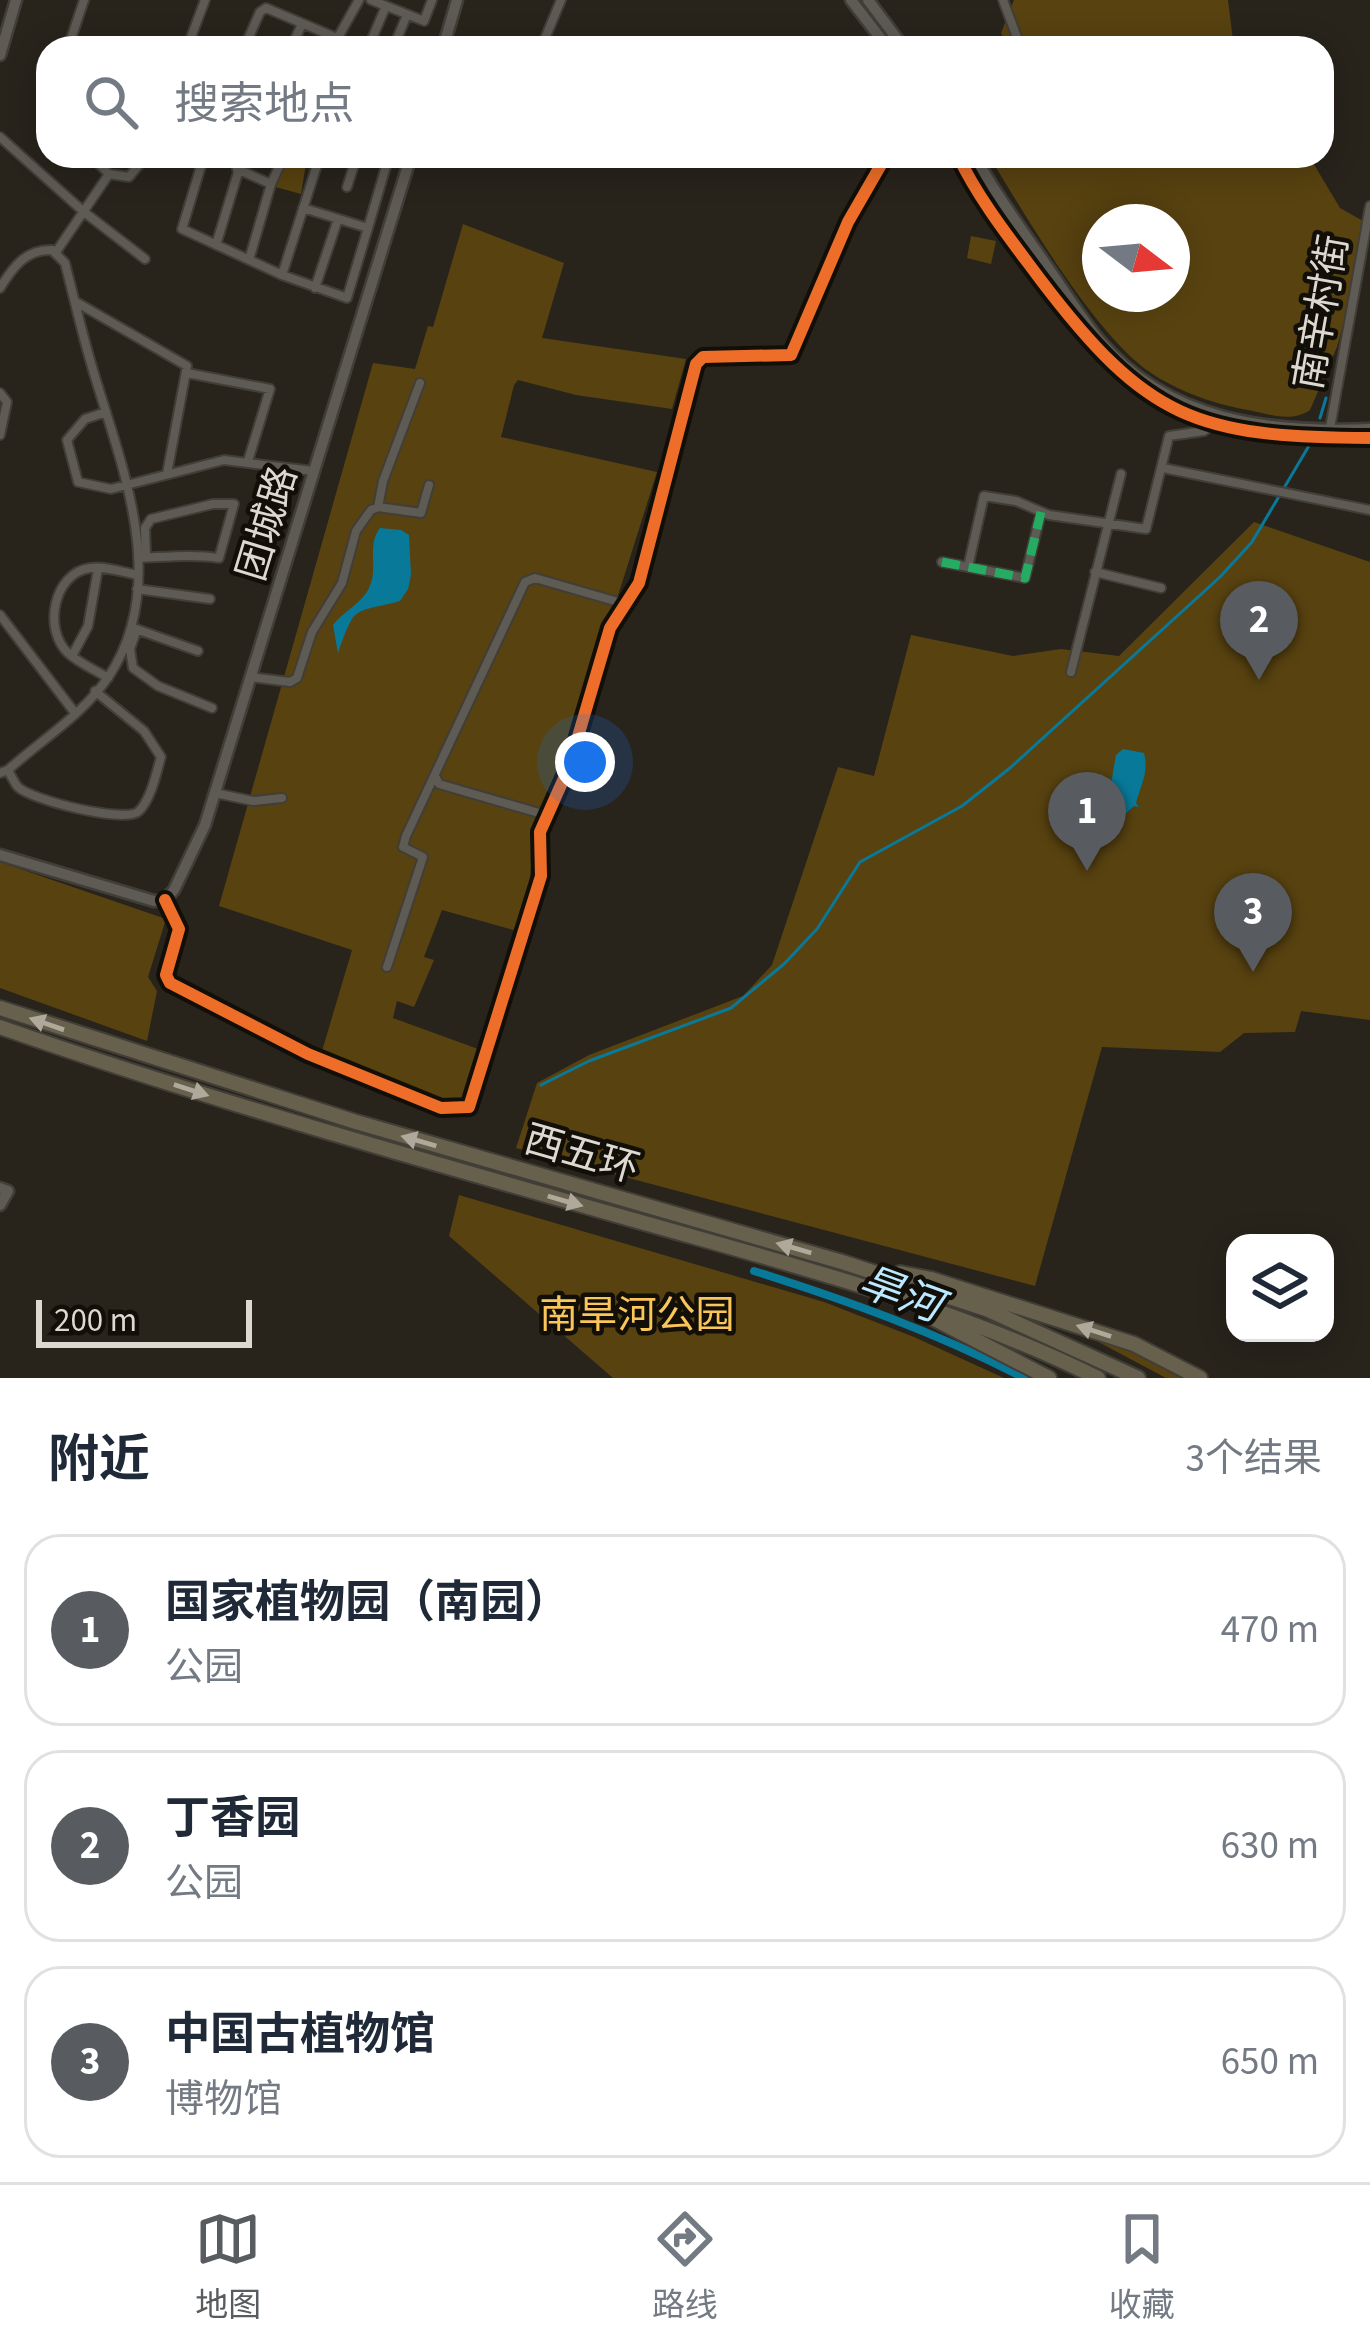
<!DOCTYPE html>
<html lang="zh">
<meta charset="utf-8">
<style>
body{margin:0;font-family:"Source Sans 3","Noto Sans SC",sans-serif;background:#f6f6f7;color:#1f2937}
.controls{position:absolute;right:36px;bottom:36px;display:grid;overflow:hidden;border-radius:24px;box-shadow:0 6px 30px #0003}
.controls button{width:108px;height:108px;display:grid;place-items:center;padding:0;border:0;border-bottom:3px solid #e0e1e3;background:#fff;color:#1f2937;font:60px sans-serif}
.compass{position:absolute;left:1082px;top:204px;width:108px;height:108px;border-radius:50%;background:#fff;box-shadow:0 6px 30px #0003;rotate:106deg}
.scale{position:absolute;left:36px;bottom:30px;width:216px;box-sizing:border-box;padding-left:12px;border:6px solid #ded9d0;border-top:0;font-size:33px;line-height:42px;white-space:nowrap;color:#ded9d0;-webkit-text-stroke:9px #120f09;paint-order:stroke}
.you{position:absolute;left:585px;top:762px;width:42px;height:42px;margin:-30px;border:9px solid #fff;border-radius:50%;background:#1a73e8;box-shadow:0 0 0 18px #1a73e833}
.badge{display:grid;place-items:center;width:78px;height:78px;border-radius:50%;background:#585c60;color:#fff;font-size:39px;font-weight:700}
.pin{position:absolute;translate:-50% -99px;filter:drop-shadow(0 3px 6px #0008)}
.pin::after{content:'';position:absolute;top:63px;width:42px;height:36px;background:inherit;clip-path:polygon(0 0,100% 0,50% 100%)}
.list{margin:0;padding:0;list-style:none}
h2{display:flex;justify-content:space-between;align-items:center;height:156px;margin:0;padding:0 48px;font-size:51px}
h2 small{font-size:39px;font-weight:400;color:#747a83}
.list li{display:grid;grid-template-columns:78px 1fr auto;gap:36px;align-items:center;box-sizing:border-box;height:192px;margin:0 24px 24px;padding:0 24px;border:3px solid #e0e1e3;border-radius:36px}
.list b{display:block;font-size:45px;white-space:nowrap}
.list p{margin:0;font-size:39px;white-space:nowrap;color:#747a83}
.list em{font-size:39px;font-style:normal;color:#747a83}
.icon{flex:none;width:66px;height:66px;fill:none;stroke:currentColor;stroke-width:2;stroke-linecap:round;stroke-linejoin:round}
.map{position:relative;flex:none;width:1370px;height:1378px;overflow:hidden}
.search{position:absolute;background:#fff;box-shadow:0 6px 30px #0003;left:36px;right:36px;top:36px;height:132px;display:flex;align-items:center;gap:30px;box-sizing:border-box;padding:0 42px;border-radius:36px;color:#747a83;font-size:45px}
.sheet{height:804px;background:#fff}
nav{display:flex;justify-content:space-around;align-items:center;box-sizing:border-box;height:168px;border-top:3px solid #e0e1e3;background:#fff;font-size:33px;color:#747a83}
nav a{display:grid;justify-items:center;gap:6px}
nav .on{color:#585c60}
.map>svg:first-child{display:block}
.green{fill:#584210;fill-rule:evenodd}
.water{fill:#09799a}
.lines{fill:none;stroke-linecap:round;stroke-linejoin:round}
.stream{stroke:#09799a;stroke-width:3}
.canal{stroke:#09799a;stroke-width:8}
.street-casing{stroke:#413e38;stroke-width:12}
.secondary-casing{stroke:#413e38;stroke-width:15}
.highway-casing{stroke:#413e38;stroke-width:18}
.street{stroke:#5e5a54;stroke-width:8}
.secondary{stroke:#5e5a54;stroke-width:10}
.highway{stroke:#67604c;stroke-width:14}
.quiet{stroke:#26ab63;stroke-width:9;stroke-dasharray:18 9;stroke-linecap:butt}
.cycleway-casing{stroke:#120f09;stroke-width:20}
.cycleway{stroke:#ee6e29;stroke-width:12}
.oneway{fill:#aea99b}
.labels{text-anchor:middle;stroke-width:9;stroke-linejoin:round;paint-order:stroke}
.street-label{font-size:39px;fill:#ded9d0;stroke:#120f09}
.park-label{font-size:39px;fill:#fbc659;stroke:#120f09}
.water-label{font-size:42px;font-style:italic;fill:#bbe9ff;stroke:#120f09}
</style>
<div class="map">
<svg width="1370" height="1378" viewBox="0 0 1370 1378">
<rect width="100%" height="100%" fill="#28241c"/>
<!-- green -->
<path class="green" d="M1014,0h214l6,48h-226l-7,-15z
M989,156h320l31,52 23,13 -9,65 -17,61 -27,63c-19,13 -41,4 -62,0 -36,-6 -80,-22 -109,-46 -54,-46 -112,-146 -150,-208zM1100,222h72v72h-72z
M283,157l23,7 -5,30 -29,-8z
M463,224l101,39 -22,75 144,21 -14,50 -96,-14 -58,-15 -4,5 -13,52 156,35 -94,298 -28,59 -6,58 -12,44 -75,-21 -18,47 10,3 -20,47 -17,-6 -4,17 85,31 -15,51h-40l-101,-49 30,-101 -133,-44 154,-543 42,6 13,-43 5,1z
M971,236l25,5 -5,23 -24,-6z
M1254,522l116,40v458l-69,-9 -6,21 -51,1 -24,19 -118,-5 -67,239 -519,-138 21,-65 52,-28 154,-59 29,-31 66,-198 36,9 37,-141 102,21 48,-7 58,7z
M0,862l166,57 -18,58 9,14 -10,50 -147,-53z
M459,1195l365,107 90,35 90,41h-391l-164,-142z
M1076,1330l53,19 57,29h-20z"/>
<!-- water -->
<path class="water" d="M380,528l21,2 8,5 2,40 -3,14 -8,12c-48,13 -44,2 -62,52l-5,-28c10,-13 29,-22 36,-37 10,-20 -3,-42 11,-60z
M1123,749l21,4c5,20 -3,31 -8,50l3,4 -5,-1 -11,10 -13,-4 -3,-6 9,-51z"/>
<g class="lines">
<!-- stream -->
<path class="stream" d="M1320,418l6,-20
M541,1085l48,-24 142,-53 53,-44 33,-35 43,-67 102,-56 48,-38 210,-191 32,-35 58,-98"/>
<!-- canal -->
<path class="canal" d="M754,1271c92,29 184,62 270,107"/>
<defs>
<path id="street" d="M371,0l53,21 8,-21
M1003,0l18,48
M68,48l16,-48
M187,48l18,-48
M244,48l16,-36 6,-4 71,30
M291,48l11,-24
M332,48l27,-48
M368,48l18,-42
M393,48l14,-33
M541,48l20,-48
M0,137l84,75 61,47
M91,156l18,18 20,3 17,-21
M204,156l-22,73 100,46
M294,156l23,9 3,-9
M237,169l34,15
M347,187l10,-31
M303,208l65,20 -21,70 -65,-23 35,-110
M368,228l21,-72
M216,245l27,-89
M56,252l53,-78
M249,260l22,-76 13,-28
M0,288c13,-21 26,-39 52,-38l13,13c10,39 19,79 31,117 28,92 73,205 13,296 -25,38 -68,64 -101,94l-8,3
M315,288l23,-69
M76,302l111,64 -20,108
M187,373l83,16 -22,72
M0,393l7,9 -7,33
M106,412l-21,7 -18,21 11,42 33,7 113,-29 89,11
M1330,428l40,-222
M1163,468l207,42
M378,507l43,6 8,-28
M138,558c28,-1 54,-4 81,0l15,-54h-21l-62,15 -6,9 1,29
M942,562l83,16 16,-66
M968,567l16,-71 32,5 33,14 97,14 23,-93 35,-5 8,-7
M1095,572l66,16
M137,589l73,10
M0,615l75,98
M136,629l62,22
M137,629l-7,20 3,19 25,18 54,22
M72,656l16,-30 10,-57
M1071,672l50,-198
M250,677l40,5 7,-4 15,-46 30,-49 14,-52 15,-21 7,-3 5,-26 37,-98
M108,678c-13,-8 -29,-15 -40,-25 -25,-23 -15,-80 22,-85 15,-2 33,4 47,7
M8,770c2,4 7,14 10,17 13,13 108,37 121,24 12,-12 17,-37 22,-54l-17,-26 -49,-40
M435,776l4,8 107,31
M215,793l38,8 29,-3
M165,900l14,29 -13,46 4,8 138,71 133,54 28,-1 72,-231 -1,-44 29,-65 41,-139 29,-45 57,-219 7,-7 88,-2 57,-133 38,-66
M387,967l36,-110 -20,-10 3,-11 119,-254 10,-4 90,26"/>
<path id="secondary" d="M851,0l37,48
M868,0l36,48
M443,48l14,-48
M0,55l16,-55
M958,156c21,44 53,84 82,123 107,141 156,158 330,159
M975,156c22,41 50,78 76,116 16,23 31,47 48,68 69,82 172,93 271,89
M0,855l154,46 11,-1 9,-10 31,-65 206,-669
M0,1188l8,3 -8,14"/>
<path id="highway" d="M0,1008l356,114 486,140 144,47 152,69
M0,1027c209,73 422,133 634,193 158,45 317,85 464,158
M900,1273l31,6 203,65 66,34
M925,1314l124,64"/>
</defs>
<!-- street casing -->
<use href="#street" class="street-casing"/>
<!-- secondary casing -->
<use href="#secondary" class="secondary-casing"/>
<!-- highway casing -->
<use href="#highway" class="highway-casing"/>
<!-- street -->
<use href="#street" class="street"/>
<!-- secondary -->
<use href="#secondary" class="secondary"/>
<!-- highway -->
<use href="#highway" class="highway"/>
<!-- quiet -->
<path class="quiet" d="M942,562l83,16 16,-66"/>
<defs>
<path id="cycleway" d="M958,156c21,44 53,84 82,123 107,141 156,158 330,159
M165,900l14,29 -13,46 4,8 138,71 133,54 28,-1 72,-231 -1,-44 29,-65 41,-139 29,-45 57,-219 7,-7 88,-2 57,-133 38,-66"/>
</defs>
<!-- cycleway casing -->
<use href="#cycleway" class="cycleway-casing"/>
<!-- cycleway -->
<use href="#cycleway" class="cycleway"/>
</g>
<!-- one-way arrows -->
<defs><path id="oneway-solid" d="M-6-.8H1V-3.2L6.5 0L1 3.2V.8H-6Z" transform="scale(3)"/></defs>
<g class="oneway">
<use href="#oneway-solid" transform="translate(47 1024) rotate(-161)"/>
<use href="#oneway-solid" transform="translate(191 1090) rotate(18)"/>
<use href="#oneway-solid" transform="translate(419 1141) rotate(-164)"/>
<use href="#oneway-solid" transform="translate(565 1201) rotate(16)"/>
<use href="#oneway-solid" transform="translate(794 1248) rotate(-164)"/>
<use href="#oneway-solid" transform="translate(1094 1331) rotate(-162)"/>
</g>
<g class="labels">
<!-- street labels -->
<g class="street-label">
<text transform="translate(1320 312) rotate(-80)" y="14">南辛村街</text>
<text transform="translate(266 523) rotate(-73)" y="14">团城路</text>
<text transform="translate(582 1153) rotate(16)" y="14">西五环</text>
</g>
<!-- park labels -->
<g class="park-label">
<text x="637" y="1328">南旱河公园</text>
</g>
<!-- water labels -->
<g class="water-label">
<text transform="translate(901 1293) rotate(20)" y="15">旱河</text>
</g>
</g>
</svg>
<div class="controls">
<button><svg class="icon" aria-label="layers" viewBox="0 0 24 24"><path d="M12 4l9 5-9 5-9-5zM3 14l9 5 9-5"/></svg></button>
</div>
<svg class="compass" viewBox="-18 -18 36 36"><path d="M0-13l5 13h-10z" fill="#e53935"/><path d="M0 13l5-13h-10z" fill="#747a83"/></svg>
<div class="scale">200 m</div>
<div class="you"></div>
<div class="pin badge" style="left:1087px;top:871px">1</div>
<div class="pin badge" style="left:1259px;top:680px">2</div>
<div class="pin badge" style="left:1253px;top:972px">3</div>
<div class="search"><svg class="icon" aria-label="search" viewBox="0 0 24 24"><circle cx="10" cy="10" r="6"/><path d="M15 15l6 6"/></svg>搜索地点</div>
</div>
<section class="sheet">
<h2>附近<small>3个结果</small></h2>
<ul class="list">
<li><span class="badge">1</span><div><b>国家植物园（南园）</b><p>公园</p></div><em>470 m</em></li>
<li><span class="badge">2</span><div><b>丁香园</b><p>公园</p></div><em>630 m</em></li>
<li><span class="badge">3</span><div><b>中国古植物馆</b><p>博物馆</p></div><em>650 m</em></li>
</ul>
</section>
<nav>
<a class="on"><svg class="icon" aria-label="map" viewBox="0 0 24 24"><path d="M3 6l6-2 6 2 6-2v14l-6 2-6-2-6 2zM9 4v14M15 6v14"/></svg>地图</a>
<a><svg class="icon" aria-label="directions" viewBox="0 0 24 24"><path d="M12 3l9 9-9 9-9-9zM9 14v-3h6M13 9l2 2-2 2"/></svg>路线</a>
<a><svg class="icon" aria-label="saved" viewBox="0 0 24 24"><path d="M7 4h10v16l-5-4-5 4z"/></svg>收藏</a>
</nav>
